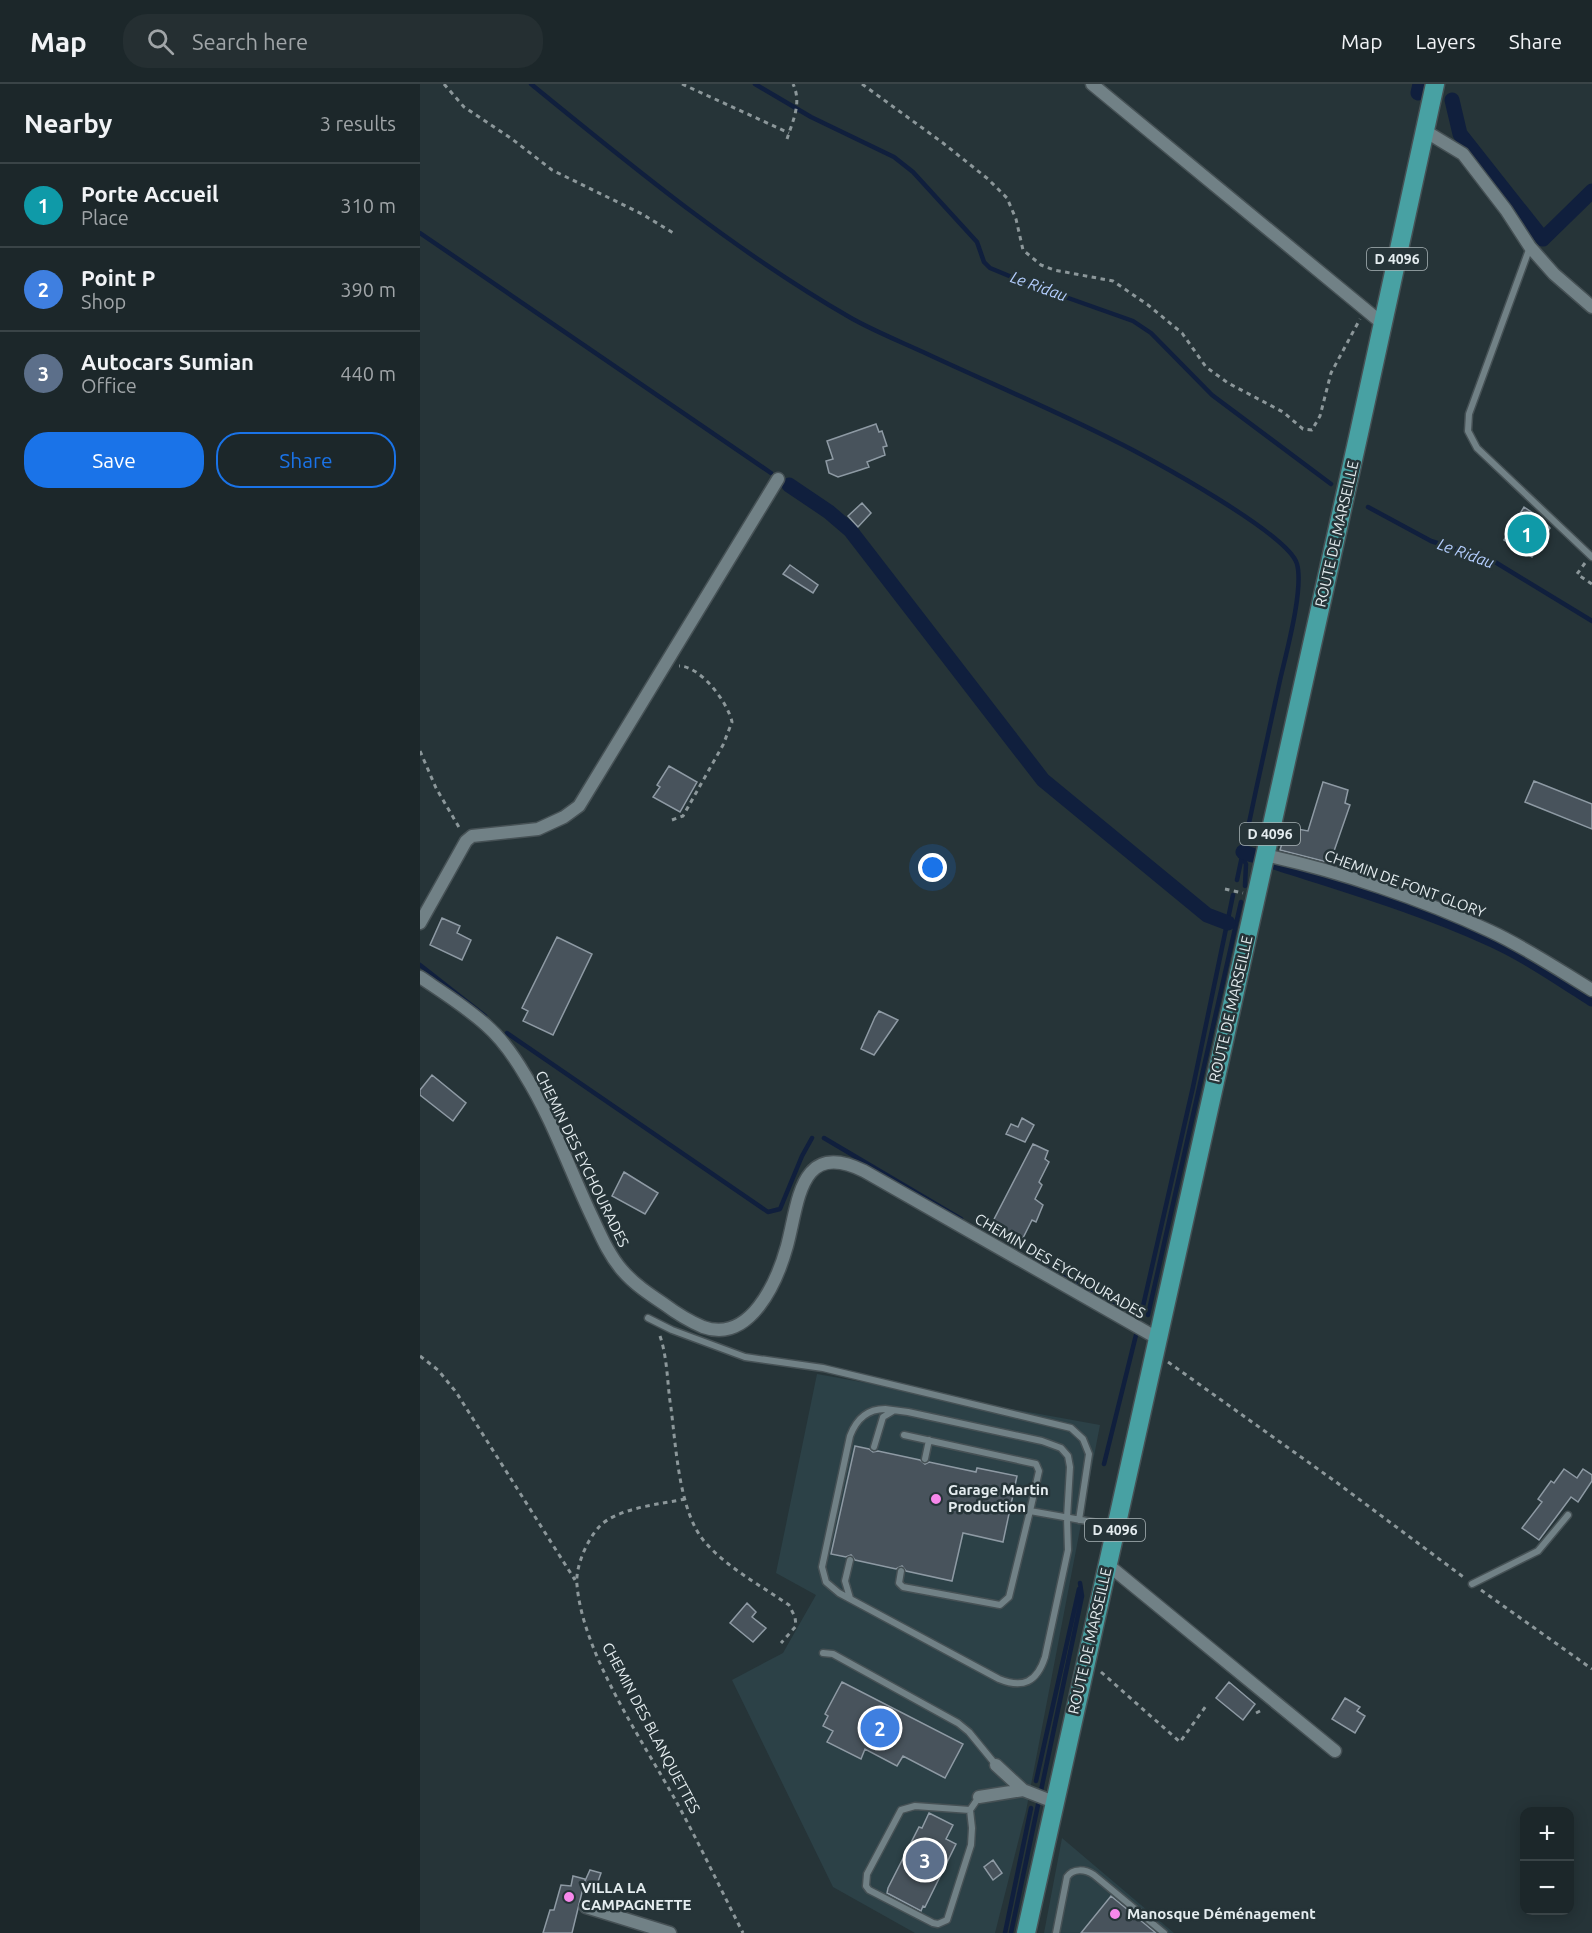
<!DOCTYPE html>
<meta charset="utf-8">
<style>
body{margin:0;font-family:Ubuntu,sans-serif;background:#252f32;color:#f1f3f6}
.controls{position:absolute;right:18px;bottom:18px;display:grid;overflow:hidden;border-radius:12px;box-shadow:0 3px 15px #0003}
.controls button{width:54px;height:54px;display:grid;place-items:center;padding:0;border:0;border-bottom:2px solid #3a4447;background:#1c272a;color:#f1f3f6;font:30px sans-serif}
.you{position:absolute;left:513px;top:784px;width:21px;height:21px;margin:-15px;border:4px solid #fff;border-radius:50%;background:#1a73e8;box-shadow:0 0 0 9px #1a73e833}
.badge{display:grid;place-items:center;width:39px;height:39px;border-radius:50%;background:#1a73e8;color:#fff;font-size:20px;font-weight:700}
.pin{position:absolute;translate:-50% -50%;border:3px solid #fff;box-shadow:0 2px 6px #0006}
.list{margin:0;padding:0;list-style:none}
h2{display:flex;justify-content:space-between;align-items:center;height:78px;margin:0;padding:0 24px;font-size:26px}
h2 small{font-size:20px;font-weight:400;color:#a0a5a8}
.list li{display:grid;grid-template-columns:39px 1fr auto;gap:18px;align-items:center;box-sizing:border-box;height:84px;padding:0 24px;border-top:2px solid #3a4447}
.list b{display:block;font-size:22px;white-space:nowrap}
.list p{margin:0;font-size:20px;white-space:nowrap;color:#a0a5a8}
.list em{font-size:20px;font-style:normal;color:#a0a5a8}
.actions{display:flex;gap:12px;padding:18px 24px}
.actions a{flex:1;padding:14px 0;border:2px solid #1a73e8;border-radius:24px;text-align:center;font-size:21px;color:#1a73e8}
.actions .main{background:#1a73e8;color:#fff}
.icon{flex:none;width:33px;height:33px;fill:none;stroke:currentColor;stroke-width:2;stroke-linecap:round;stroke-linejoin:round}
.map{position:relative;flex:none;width:1172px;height:1849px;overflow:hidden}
header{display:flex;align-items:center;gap:36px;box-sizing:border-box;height:84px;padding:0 30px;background:#1c272a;border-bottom:2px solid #3a4447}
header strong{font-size:28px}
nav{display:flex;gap:33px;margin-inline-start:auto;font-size:21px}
.search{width:420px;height:54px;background:#252f32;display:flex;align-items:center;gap:15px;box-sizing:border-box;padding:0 21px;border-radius:24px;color:#a0a5a8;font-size:22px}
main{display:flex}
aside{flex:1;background:#1c272a}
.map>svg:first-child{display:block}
.built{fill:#2c4147}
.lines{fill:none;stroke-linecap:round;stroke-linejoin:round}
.stream{stroke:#101f3d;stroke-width:4.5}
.canal{stroke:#101f3d;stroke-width:15}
.building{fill:#48535c;stroke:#8e9aa4;stroke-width:1.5}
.lane-casing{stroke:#465155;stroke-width:9}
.street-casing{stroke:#465155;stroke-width:15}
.primary-casing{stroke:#465155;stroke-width:21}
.path{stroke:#8c979a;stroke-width:3;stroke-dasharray:4.5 4.5;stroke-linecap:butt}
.lane{stroke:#718186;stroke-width:6}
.street{stroke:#718186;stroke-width:12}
.primary{stroke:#48a1a3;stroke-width:18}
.poi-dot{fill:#f788eb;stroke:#263438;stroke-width:2}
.labels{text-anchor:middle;stroke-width:5;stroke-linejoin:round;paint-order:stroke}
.shield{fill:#263438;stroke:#abb5b8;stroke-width:1.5}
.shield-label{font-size:14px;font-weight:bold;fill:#e4ecef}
.street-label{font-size:15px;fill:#e4ecef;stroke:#263438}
.poi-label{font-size:15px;font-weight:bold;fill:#e4ecef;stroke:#263438;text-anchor:start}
.water-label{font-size:16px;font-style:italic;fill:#b3cdfd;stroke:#263438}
</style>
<header>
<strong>Map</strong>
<div class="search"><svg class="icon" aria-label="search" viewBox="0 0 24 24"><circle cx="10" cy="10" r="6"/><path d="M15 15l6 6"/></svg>Search here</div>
<nav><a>Map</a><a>Layers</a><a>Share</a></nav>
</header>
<main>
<aside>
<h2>Nearby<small>3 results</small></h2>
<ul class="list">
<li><span class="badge" style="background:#0f9aa8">1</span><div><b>Porte Accueil</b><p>Place</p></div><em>310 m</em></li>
<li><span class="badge" style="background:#3f7fe0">2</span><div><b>Point P</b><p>Shop</p></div><em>390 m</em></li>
<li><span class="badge" style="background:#5c6f8a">3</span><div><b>Autocars Sumian</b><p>Office</p></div><em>440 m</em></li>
</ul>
<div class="actions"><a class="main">Save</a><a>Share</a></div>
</aside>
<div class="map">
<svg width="1172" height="1849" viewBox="0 0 1172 1849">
<rect width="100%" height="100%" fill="#263438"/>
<!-- built -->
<path class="built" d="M397,1290l283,51 -74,386 -31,122h-80l-82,-46 -101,-207 51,-27 33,-58 -40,-22z
M642,1754l112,95h-130z"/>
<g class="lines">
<!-- stream -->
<path class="stream" d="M111,0c103,84 205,168 320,234 23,13 48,23 72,34 64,30 129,57 192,89 33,16 174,93 182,123 7,25 -11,90 -17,116 -15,67 -29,133 -43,200
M335,0l56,33 83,40 19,15 64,70 7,20 6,6 36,15 107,38 18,12 61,62 119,89
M0,149l351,240
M948,423l63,34 64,21 97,59
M822,773l4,7 -1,22
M0,881l65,51
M87,949l261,179 12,-3 22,-53 10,-18
M404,1054l137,81
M628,1185l93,46 52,-228 40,-192
M728,1231l93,-413
M684,1380l32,-129
M616,1697l43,-192
M585,1849l26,-125
M591,1849l71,-337 -2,-13"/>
<!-- canal -->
<path class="canal" d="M998,9l2,-9
M1032,16l8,34 83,105 49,-48
M369,401l40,27 21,18 193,250 164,135 21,8
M823,768l9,3
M855,778c70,23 143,44 211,75 37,16 72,40 106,62"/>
</g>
<!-- building -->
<path class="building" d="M456,340l3,8 3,-1 5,15 -4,1 2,8 -18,7 2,5 -9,3 -22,7 -9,-4 -3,-12 7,-2 -6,-18z
M442,419l9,10 -13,14 -10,-11z
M1104,423l18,12 8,9 -18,29 -28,-17z
M370,481l28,20 -5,8 -30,-19z
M249,682l28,16 -17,30 -27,-15 7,-10 -3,-2z
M1114,697l58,23v25l-67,-27z
M903,698l25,8 -3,13 5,2 -17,49 -4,-2 -2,10 -47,-12 7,-23 21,4z
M22,834l18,8 -3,7 14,7 -9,20 -32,-15z
M137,853l35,17 -39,81 -30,-14 5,-10 -6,-3z
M459,927l19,9 -24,35 -13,-6 14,-32z
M12,991l34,28 -13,18 -33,-26v-5z
M602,1034l12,7 -9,17 -19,-8 5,-10 7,3z
M613,1060l15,7 -3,8 4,3 -10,20 3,3 -7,14 8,6 -7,17 -4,-2 -12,24 -31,-15z
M204,1088l34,21 -13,21 -33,-18z
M435,1362l14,3 4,3 5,-1 42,9 5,4 4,-2 47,10 1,-4 40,8 -14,66 -40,-9 -11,48 -46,-10 -4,-5 -6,3 -41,-9 -4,-5 -5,2 -15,-3z
M1144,1385l13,9 6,-9 9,6v6l-14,21 -7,-5 -32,43 -17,-12 20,-26 -4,-3 13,-18 3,2z
M327,1519l9,9 -4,5 14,11 -13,14 -23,-19z
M422,1598l121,62 -18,34 -42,-22 -6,10 -32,-17 -4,10 -34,-17 6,-11 -10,-5 5,-10 -3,-2z
M809,1598l26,22 -12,16 -27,-22z
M925,1614l15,9 -3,4 8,5 -10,17 -23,-14z
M509,1729l24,12 -7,14 10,5 -31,63 -2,-1 -2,5 -34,-18 1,-5 31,-61 3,1z
M573,1776l9,13 -9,7 -9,-13z
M170,1786l11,3 -6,17 -12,-2 -11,45h-29l7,-23h4l7,-25 10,1 2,-10 12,3v2z
M691,1812l45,37h-75z"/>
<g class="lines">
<defs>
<path id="lane" d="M1110,163l-61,167 -1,17 9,17 115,109
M228,1234l24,12 73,27 78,11 248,60 12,11 6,15 -10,66
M465,1325l23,3 134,29 19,7 7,8 2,11 -3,51 1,32 -23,107c-8,25 -22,32 -46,22l-160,-86 -13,-11 -4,-15 28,-131c6,-16 17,-27 35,-27z
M484,1351l132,29 3,7 -9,40
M454,1363l9,-30 10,-6
M505,1375l4,-19
M430,1476l-5,21 5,17
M481,1487l-2,12 4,4 97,18 9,-8 21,-86 85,15
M1052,1500l66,-33 30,-36
M403,1569l10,1 125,69 11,9 27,33
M550,1726l2,18 -1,17 -24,75 -9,4 -5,-1 -64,-33 -3,-4 1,-12 34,-64 14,-4 55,4 9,-13
M636,1849l11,-56c6,-9 18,-8 27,-2l70,58"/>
<path id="street" d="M672,0l291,240
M1005,47l38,23 43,56 24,37 24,27 38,33
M845,771c74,16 157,44 225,76 35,16 69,39 102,59
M0,839l46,-82 6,-5 66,-7 26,-12 15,-11 199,-327
M0,893c22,15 46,30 66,48 15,13 29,33 39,50 28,45 45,96 68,144 8,17 16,36 29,51 12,14 27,24 42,34 12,9 25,17 39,23 47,17 74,-45 84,-81 12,-44 12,-107 77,-75l293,167
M687,1480l228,187
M576,1681l27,25
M559,1713l44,-7 31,12
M166,1823l84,26"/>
<path id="primary" d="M606,1849l333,-1500 76,-349"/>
</defs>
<!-- lane casing -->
<use href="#lane" class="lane-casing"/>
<!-- street casing -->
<use href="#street" class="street-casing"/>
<!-- primary casing -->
<use href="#primary" class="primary-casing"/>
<!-- path -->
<path class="path" d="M24,0l20,23 48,32 40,31 90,44 33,20
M262,0l107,49
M442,0l81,59 45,36 19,19 9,21 7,31 18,15 13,5 59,11 35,24 34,28 24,34 22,16 55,29 20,17 9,1 8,-14 11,-43 29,-54
M367,55c6,-19 15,-36 6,-55
M1165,479l-8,11 15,10
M0,667l16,37 24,41
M252,736l11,-4 40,-71 9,-23c-4,-19 -31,-56 -53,-56
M805,805l18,4
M240,1252c8,24 7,48 11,72 5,39 8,103 33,133 22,26 56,44 85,64l6,12 1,9 -15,17
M0,1272l18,14 18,22 119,188
M748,1278l168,120 130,97
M265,1415c-24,5 -69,9 -86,28 -12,13 -24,40 -22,58 6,70 66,156 100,218 23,42 44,87 66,130
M1061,1506l111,79
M681,1588l79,70 26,-36
M836,1629l8,-4"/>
<!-- lane -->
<use href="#lane" class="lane"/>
<!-- street -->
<use href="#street" class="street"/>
<!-- primary -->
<use href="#primary" class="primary"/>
</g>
<!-- markers -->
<g class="poi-dot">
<circle cx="516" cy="1415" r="6"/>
<circle cx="149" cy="1813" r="6"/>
<circle cx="695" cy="1830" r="6"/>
</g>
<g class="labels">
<!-- shield labels -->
<g class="shield">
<rect x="947" y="164" width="60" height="22" rx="4.5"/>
<rect x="820" y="739" width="60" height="22" rx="4.5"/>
<rect x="665" y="1435" width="60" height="22" rx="4.5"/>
</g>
<g class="shield-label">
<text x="977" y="180">D 4096</text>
<text x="850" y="755">D 4096</text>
<text x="695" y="1451">D 4096</text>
</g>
<!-- street labels -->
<g class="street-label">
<text transform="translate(917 450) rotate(-77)" y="5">ROUTE DE MARSEILLE</text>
<text transform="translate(985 800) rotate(20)" y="5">CHEMIN DE FONT GLORY</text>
<text transform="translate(811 925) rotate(-77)" y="5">ROUTE DE MARSEILLE</text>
<text transform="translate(162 1075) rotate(64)" y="5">CHEMIN DES EYCHOURADES</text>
<text transform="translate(640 1182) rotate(30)" y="5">CHEMIN DES EYCHOURADES</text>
<text transform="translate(670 1557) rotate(-77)" y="5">ROUTE DE MARSEILLE</text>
<text transform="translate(231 1644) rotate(62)" y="5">CHEMIN DES BLANQUETTES</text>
</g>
<!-- poi labels -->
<g class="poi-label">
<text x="528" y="1411">Garage Martin<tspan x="528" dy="17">Production</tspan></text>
<text x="161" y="1809">VILLA LA<tspan x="161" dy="17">CAMPAGNETTE</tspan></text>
<text x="707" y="1835">Manosque Déménagement</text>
</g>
<!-- water labels -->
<g class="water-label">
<text transform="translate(619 202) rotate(20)" y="6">Le Ridau</text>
<text transform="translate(1046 469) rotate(20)" y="6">Le Ridau</text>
</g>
</g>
</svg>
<div class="controls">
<button>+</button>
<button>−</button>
</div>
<div class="you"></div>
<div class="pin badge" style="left:1107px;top:450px;background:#0f9aa8">1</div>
<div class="pin badge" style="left:460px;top:1644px;background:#3f7fe0">2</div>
<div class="pin badge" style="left:505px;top:1776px;background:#5c6f8a">3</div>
</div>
</main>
